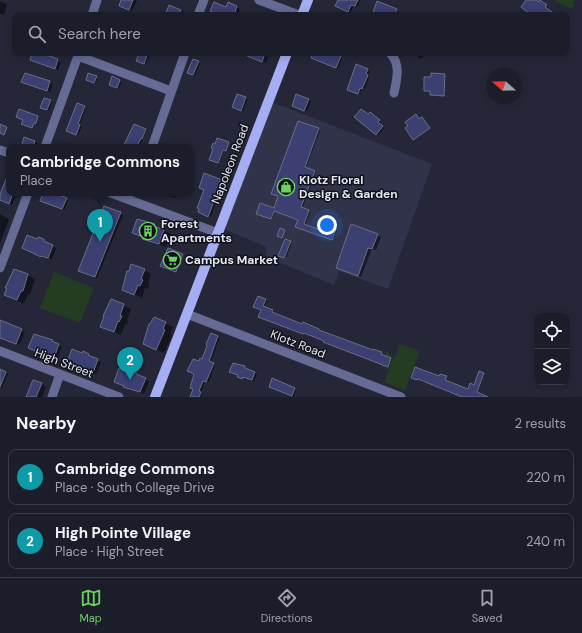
<!DOCTYPE html>
<meta charset="utf-8">
<style>
body{margin:0;font-family:"DM Sans",sans-serif;background:#252633;color:#f1f3f6}
.controls{position:absolute;right:12px;bottom:12px;display:grid;overflow:hidden;border-radius:8px;box-shadow:0 2px 10px #0003}
.controls button{width:36px;height:36px;display:grid;place-items:center;padding:0;border:0;border-bottom:1px solid #3a3b47;background:#1c1d2b;color:#f1f3f6;font:20px sans-serif}
.compass{position:absolute;left:486px;top:68px;width:36px;height:36px;border-radius:50%;background:#1c1d2b;box-shadow:0 2px 10px #0003;rotate:290deg}
.you{position:absolute;left:327px;top:225px;width:14px;height:14px;margin:-10px;border:3px solid #fff;border-radius:50%;background:#1a73e8;box-shadow:0 0 0 6px #1a73e833}
.badge{display:grid;place-items:center;width:26px;height:26px;border-radius:50%;background:#6cd362;color:#fff;font-size:13px;font-weight:700}
.pin{position:absolute;translate:-50% -33px;filter:drop-shadow(0 1px 2px #0008)}
.pin::after{content:'';position:absolute;top:21px;width:14px;height:12px;background:inherit;clip-path:polygon(0 0,100% 0,50% 100%)}
.popup{position:absolute;left:6px;top:144px;width:188px;height:52px;box-sizing:border-box;display:grid;place-content:center;border-radius:8px;background:#1c1d2b;filter:drop-shadow(0 1px 3px #0005);font-size:13px;white-space:nowrap;color:#a0a2a9}
.popup b{font-size:15px;color:#f1f3f6}
.popup::after{content:'';position:absolute;left:50%;top:100%;margin-left:-8px;border:8px solid transparent;border-top-color:#1c1d2b}
.list{margin:0;padding:0;list-style:none}
h2{display:flex;justify-content:space-between;align-items:center;height:52px;margin:0;padding:0 16px;font-size:17px}
h2 small{font-size:13px;font-weight:400;color:#a0a2a9}
.list li{display:grid;grid-template-columns:26px 1fr auto;gap:12px;align-items:center;box-sizing:border-box;height:56px;margin:0 8px 8px;padding:0 8px;border:1px solid #3a3b47;border-radius:8px}
.list b{display:block;font-size:15px;white-space:nowrap}
.list p{margin:0;font-size:13px;white-space:nowrap;color:#a0a2a9}
.list em{font-size:13px;font-style:normal;color:#a0a2a9}
.icon{flex:none;width:22px;height:22px;fill:none;stroke:currentColor;stroke-width:2;stroke-linecap:round;stroke-linejoin:round}
.map{position:relative;flex:none;width:582px;height:397px;overflow:hidden}
.search{position:absolute;background:#1c1d2b;box-shadow:0 2px 10px #0003;left:12px;right:12px;top:12px;height:44px;display:flex;align-items:center;gap:10px;box-sizing:border-box;padding:0 14px;border-radius:8px;color:#a0a2a9;font-size:15px}
.sheet{height:180px;background:#1c1d2b}
nav{display:flex;justify-content:space-around;align-items:center;box-sizing:border-box;height:56px;border-top:1px solid #3a3b47;background:#1c1d2b;font-size:11px;color:#a0a2a9}
nav a{display:grid;justify-items:center;gap:2px}
nav .on{color:#6cd362}
.map>svg:first-child{display:block}
.built{fill:#30334a}
.green{fill:#243c21}
.shadow{fill:#0007}
.building{fill:#3b3f72;stroke:#6b6e82}
.lines{fill:none;stroke-linecap:round;stroke-linejoin:round}
.minor{stroke:#656b94;stroke-width:9}
.major{stroke:#a5aef3;stroke-width:10}
.labels{text-anchor:middle;stroke-width:3;stroke-linejoin:round;paint-order:stroke}
.street-label{font-size:12px;fill:#e4e6f1;stroke:#101119}
.poi-label{font-size:12px;font-weight:bold;fill:#e4e6f1;stroke:#101119;text-anchor:start}
</style>
<div class="map">
<svg width="582" height="397" viewBox="0 0 582 397">
<rect width="100%" height="100%" fill="#252739"/>
<!-- built -->
<path class="built" d="M269,101l163,63 -44,125 -49,-18 -5,14 -68,-28v-10l-46,-20z"/>
<!-- green -->
<path class="green" d="M554,0h21l-2,7 -4,1z
M54,272l40,16 -14,35 -40,-15z
M400,344l20,7 -15,39 -21,-8 6,-14 -3,1 -6,-2 1,-2 6,2 3,-9 -6,-2 2,-5 6,7 -1,5z"/>
<!-- shadow -->
<path class="shadow" d="M122,0h15l-5,11 -9,-4z
M339,0h21l-2,7 -4,-2 -3,7 -12,-5z
M0,1l7,4 -3,10 -4,-1z
M228,4l12,5 -2,6h-17l6,-7z
M181,10l3,2 -2,3h-16z
M43,12l8,3h1h-11z
M33,53h4l24,9 -3,8 -24,-9z
M140,53h11l-5,11 -7,-3z
M250,53h19l-3,10 -17,-7z
M314,53h23l-1,3 6,2 -4,11 -24,-10z
M415,53h14l-9,6z
M198,62l2,1 -5,13 -5,-2z
M368,70l2,1 -2,5 1,1 -4,12 -3,-1 -2,6 -10,-4z
M25,74l28,10 -3,8 -27,-10z
M96,77l2,1 -2,5 -7,-3z
M120,81l2,1 -3,6 -7,-3z
M238,95l10,4 -5,12 -8,-3z
M309,99l2,2 -4,10 -12,-5z
M50,101l2,1 -3,9 -5,-2z
M84,107l2,1 -7,18 3,1 -4,8 -9,-3z
M372,114l9,8 -2,2 5,4 -6,7 -2,-1 -8,-19z
M299,122l21,8 -14,38 10,4 -14,37 8,3 -5,13 14,5 2,-5 15,5 1,1 -3,8 -36,-12 1,-7 -24,-9 -3,8 -15,-6 17,-4z
M145,130h2l-8,17h-14z
M25,138l12,5 -1,4h-13z
M218,139l11,5 -2,7 -3,-1 -5,13 -9,-4z
M64,143l6,3v1h-8z
M221,181l2,1 -12,35 -10,-4 4,-24z
M9,183v10h8l-5,12 -12,-6v-2z
M44,193h7l17,7 -3,10 -22,-9z
M162,193h15l-2,5z
M105,207l18,8 -26,63 -15,-7z
M0,214l9,5 -9,24z
M154,225l17,9 -5,13 -15,-5 -18,-9z
M377,235l4,2 -5,13 -4,-1 -11,28 -21,-8z
M38,240h6l3,2v2l9,4 -4,11 -7,-2 -1,1 -17,-8z
M290,242l2,1 -6,15 -4,-2z
M168,249l15,6 -6,17 -15,-6z
M144,270l7,4 -3,10 1,1 -1,4 -3,-1 -3,10 -19,-9z
M28,275l7,4 -5,16 -2,-1 -4,10 -19,-9z
M258,297l9,3 -3,7 10,4 -1,2 108,40v2l11,4 -3,8 -64,-25v-2l-20,-7 -1,1 -44,-17 2,-7z
M111,300l20,9 -4,11 1,1 -1,4 -2,-1 -4,11 -20,-9z
M154,318l19,9 -3,7 2,1 -8,18 -20,-9z
M0,322l25,10 -6,13 -19,-8z
M211,335l9,3 -10,25 5,2 -6,17 -4,-1 -4,12 1,1 -1,3h-10l9,-34 2,-3z
M52,340l10,7 -5,12 -10,-4v2l-8,-4z
M83,354l5,1 4,2 -1,1 10,4 -5,12 -10,-4 -1,2 -4,-2z
M245,367l1,2 11,5 -3,7 -8,-4 -1,2 -5,-2z
M0,370l8,4 -6,14 -2,-1z
M130,373h6l3,2v1l10,5 -5,13 -19,-7z
M479,373l5,2 -7,19 9,3h-22l-45,-18 -1,1 -6,-3h34l-1,5 23,8 6,-4z
M34,381l12,5 -4,11h-15z
M272,388l22,1 2,1 -2,7z"/>
<!-- building -->
<path class="building" d="M121,0h12l-4,10 -10,-4z
M338,0h20l-3,6 -4,-1 -3,7 -13,-6z
M526,0h10l3,2 1,-2 7,5 -2,2 11,8h-25l-10,-8z
M377,1l20,8 -3,6h-22z
M214,2l12,5 2,-5 9,4 -3,9h-14l-10,-4z
M169,5l12,5 -2,5h-14z
M32,53h9l17,6 -3,10 -25,-9z
M139,53h9l-4,11 -8,-3z
M240,53h25l-3,9z
M313,53h19l9,3 -5,12 -25,-10z
M193,59l6,2 -6,14 -6,-2z
M356,64l12,5 -2,5 2,1 -6,14 -2,-1 -2,6 -11,-4z
M25,73l25,8 -3,10 -26,-9z
M88,73l9,3 -3,7 -8,-3z
M431,73l14,1 -1,22 -14,-1v-4h-6v-14h7z
M112,76l8,4 -3,8 -8,-3z
M237,94l9,3 -5,14 -9,-4z
M296,94l13,5 -5,12 -12,-5z
M44,98l7,2 -4,10 -7,-2z
M77,103l8,3 -7,18 2,1 -4,10 -10,-4z
M19,109l19,7 -2,7h-2l-2,5 -11,-4 2,-4 -7,-3z
M361,109l7,5 2,-2 10,8 -2,2 5,4 -7,9 -22,-18z
M416,114l3,5 3,-2 8,11 -17,12 -8,-12 3,-2 -3,-4z
M298,121l21,7 -14,39 10,4 -14,36 8,3 -5,14 14,5 3,-6 15,6 -4,11 -37,-13 3,-7 -24,-9 -3,8 -15,-5 4,-11 14,5 4,-12 -7,-2z
M0,124l7,3 -3,8 -4,-2z
M134,124l12,5 -4,10 -1,-1 -4,9h-14z
M24,137l11,4 -2,6h-12z
M217,138l12,4 -3,9 -3,-1 -5,13 -9,-3 4,-11 -2,-1 2,-5 2,1z
M9,172v21h4l-4,11 -9,-4v-6z
M204,173l18,7 -14,37 -10,-5 1,-3 -2,-1 7,-18 -5,-2z
M43,193h11l13,5 -5,11 -22,-8z
M104,206l17,6 -26,65 -17,-6z
M137,219l18,5 -1,2 10,4 -5,14 -17,-5 1,-2 -11,-4z
M351,224l27,10 -6,15 -4,-1 -10,28 -22,-8z
M280,228l5,2 -3,8 -5,-2z
M27,235l10,4 1,-2 6,2v2l9,4 -5,13 -7,-2v1l-19,-9z
M285,239l6,2 -7,17 -6,-2z
M168,248l15,6 -7,18 -16,-6z
M131,264l14,5 -4,10 2,1 -3,6 -2,-1 -4,10 -12,-5 5,-19h2z
M14,269l14,5 -5,17h-2l-4,9 -13,-5 3,-7h-2z
M258,296l8,3 -3,7 10,4 -1,2 30,12 1,-2 16,7v1l54,20v-1l9,3 -1,2 10,4 -3,9 -65,-25 1,-1 -20,-8 -1,1 -45,-17 3,-7 -8,-3z
M111,299l13,5 -4,12h2l-3,6 -1,-1 -4,11 -14,-5 4,-11h-1z
M154,317l12,5 -3,7 2,1 -9,20 -13,-6 6,-20h1z
M0,320l22,9 -6,15 -16,-6z
M211,333l7,3 -9,25 5,2 -8,19 -3,-1 -4,10 2,1 -2,5h-9l3,-8 -3,-1 4,-14 -7,-3 6,-12 6,2 1,-3 2,1 5,-13 -1,-2z
M34,334l19,6 -1,1 7,3 -5,14 -10,-4 -1,2 -6,-3 1,-1 -10,-4z
M72,349l10,4 1,-2 6,3 -1,1 10,4 -5,14 -11,-4v2l-6,-3 1,-1 -10,-5z
M233,363l12,3v2l10,4 -3,8 -9,-3v2l-6,-2 1,-2 -9,-3z
M415,367l24,9 1,-2 7,2 -2,4 23,9 2,-6 4,2 5,-14 5,2 -7,19 11,5h-26l-44,-18 -1,1 -6,-2z
M119,368l10,4 1,-2 6,2v2l10,4 -6,14 -17,-5 1,-1 -10,-4z
M0,369l6,3 -6,15z
M272,378l23,10 -3,8 -23,-9z
M33,380l9,3 -6,14h-10z"/>
<g class="lines">
<!-- minor -->
<path class="minor" d="M259,0l40,15
M92,15l5,-15
M198,15l6,-15
M390,53c11,11 7,26 4,40
M78,56l93,35
M45,147l34,-94
M152,147l33,-94
M0,150l9,3
M111,193l107,40
M0,268l28,-75
M187,314l214,83
M0,351l119,46
M52,397l8,-23"/>
<!-- major -->
<path class="major" d="M302,15l6,-15
M155,397l132,-344"/>
</g>
<!-- icons -->
<defs>
<symbol id="shop-ring" viewBox="-11 -11 22 22"><circle r="9.5" fill="#101119" stroke="#6cd362" stroke-width="1.5"/><path d="M-5-2.5h2.3a2.7 3.5 0 0 1 5.4 0H5L5.5 6h-11ZM-1.5-2.5h3a1.5 2.3 0 0 0-3 0Z" fill="#6cd362"/></symbol>
<symbol id="building-ring" viewBox="-11 -11 22 22"><circle r="9.5" fill="#101119" stroke="#6cd362" stroke-width="1.5"/><path d="M-4-6H4V6H1V3H-1V6H-4ZM-2.5-4.3h1.7v1.8h-1.7ZM.8-4.3h1.7v1.8H.8ZM-2.5-1h1.7V.8h-1.7ZM.8-1h1.7V.8H.8Z" fill="#6cd362"/></symbol>
<symbol id="supermarket-ring" viewBox="-11 -11 22 22"><circle r="9.5" fill="#101119" stroke="#6cd362" stroke-width="1.5"/><path d="M-6-5.5h2.5l.6 2H6L4.5 2H-2.5L-4.4-4H-6ZM-1.5 3.2a1.3 1.3 0 1 0 .1 0ZM3 3.2a1.3 1.3 0 1 0 .1 0Z" fill="#6cd362"/></symbol>
</defs>
<g fill-rule="evenodd">
<use href="#shop-ring" x="276" y="177" width="20" height="20"/>
<use href="#building-ring" x="138" y="221" width="20" height="20"/>
<use href="#supermarket-ring" x="162" y="250" width="20" height="20"/>
</g>
<g class="labels">
<!-- street labels -->
<g class="street-label">
<text transform="translate(230 164) rotate(-69)" y="4">Napoleon Road</text>
<text transform="translate(298 344) rotate(21)" y="4">Klotz Road</text>
<text transform="translate(64 363) rotate(21)" y="4">High Street</text>
</g>
<!-- poi labels -->
<g class="poi-label">
<text x="299" y="184">Klotz Floral<tspan x="299" dy="14">Design &amp; Garden</tspan></text>
<text x="161" y="228">Forest<tspan x="161" dy="14">Apartments</tspan></text>
<text x="185" y="264">Campus Market</text>
</g>
</g>
</svg>
<div class="controls">
<button><svg class="icon" aria-label="locate" viewBox="0 0 24 24"><circle cx="12" cy="12" r="6"/><path d="M12 2v4M12 18v4M2 12h4M18 12h4"/></svg></button>
<button><svg class="icon" aria-label="layers" viewBox="0 0 24 24"><path d="M12 4l9 5-9 5-9-5zM3 14l9 5 9-5"/></svg></button>
</div>
<svg class="compass" viewBox="-18 -18 36 36"><path d="M0-13l5 13h-10z" fill="#e53935"/><path d="M0 13l5-13h-10z" fill="#a0a2a9"/></svg>
<div class="you"></div>
<div class="pin badge" style="left:100px;top:242px;background:#0f9aa8">1</div>
<div class="popup"><b>Cambridge Commons</b>Place</div>
<div class="pin badge" style="left:130px;top:380px;background:#0f9aa8">2</div>
<div class="search"><svg class="icon" aria-label="search" viewBox="0 0 24 24"><circle cx="10" cy="10" r="6"/><path d="M15 15l6 6"/></svg>Search here</div>
</div>
<section class="sheet">
<h2>Nearby<small>2 results</small></h2>
<ul class="list">
<li><span class="badge" style="background:#0f9aa8">1</span><div><b>Cambridge Commons</b><p>Place · South College Drive</p></div><em>220 m</em></li>
<li><span class="badge" style="background:#0f9aa8">2</span><div><b>High Pointe Village</b><p>Place · High Street</p></div><em>240 m</em></li>
</ul>
</section>
<nav>
<a class="on"><svg class="icon" aria-label="map" viewBox="0 0 24 24"><path d="M3 6l6-2 6 2 6-2v14l-6 2-6-2-6 2zM9 4v14M15 6v14"/></svg>Map</a>
<a><svg class="icon" aria-label="directions" viewBox="0 0 24 24"><path d="M12 3l9 9-9 9-9-9zM9 14v-3h6M13 9l2 2-2 2"/></svg>Directions</a>
<a><svg class="icon" aria-label="saved" viewBox="0 0 24 24"><path d="M7 4h10v16l-5-4-5 4z"/></svg>Saved</a>
</nav>
